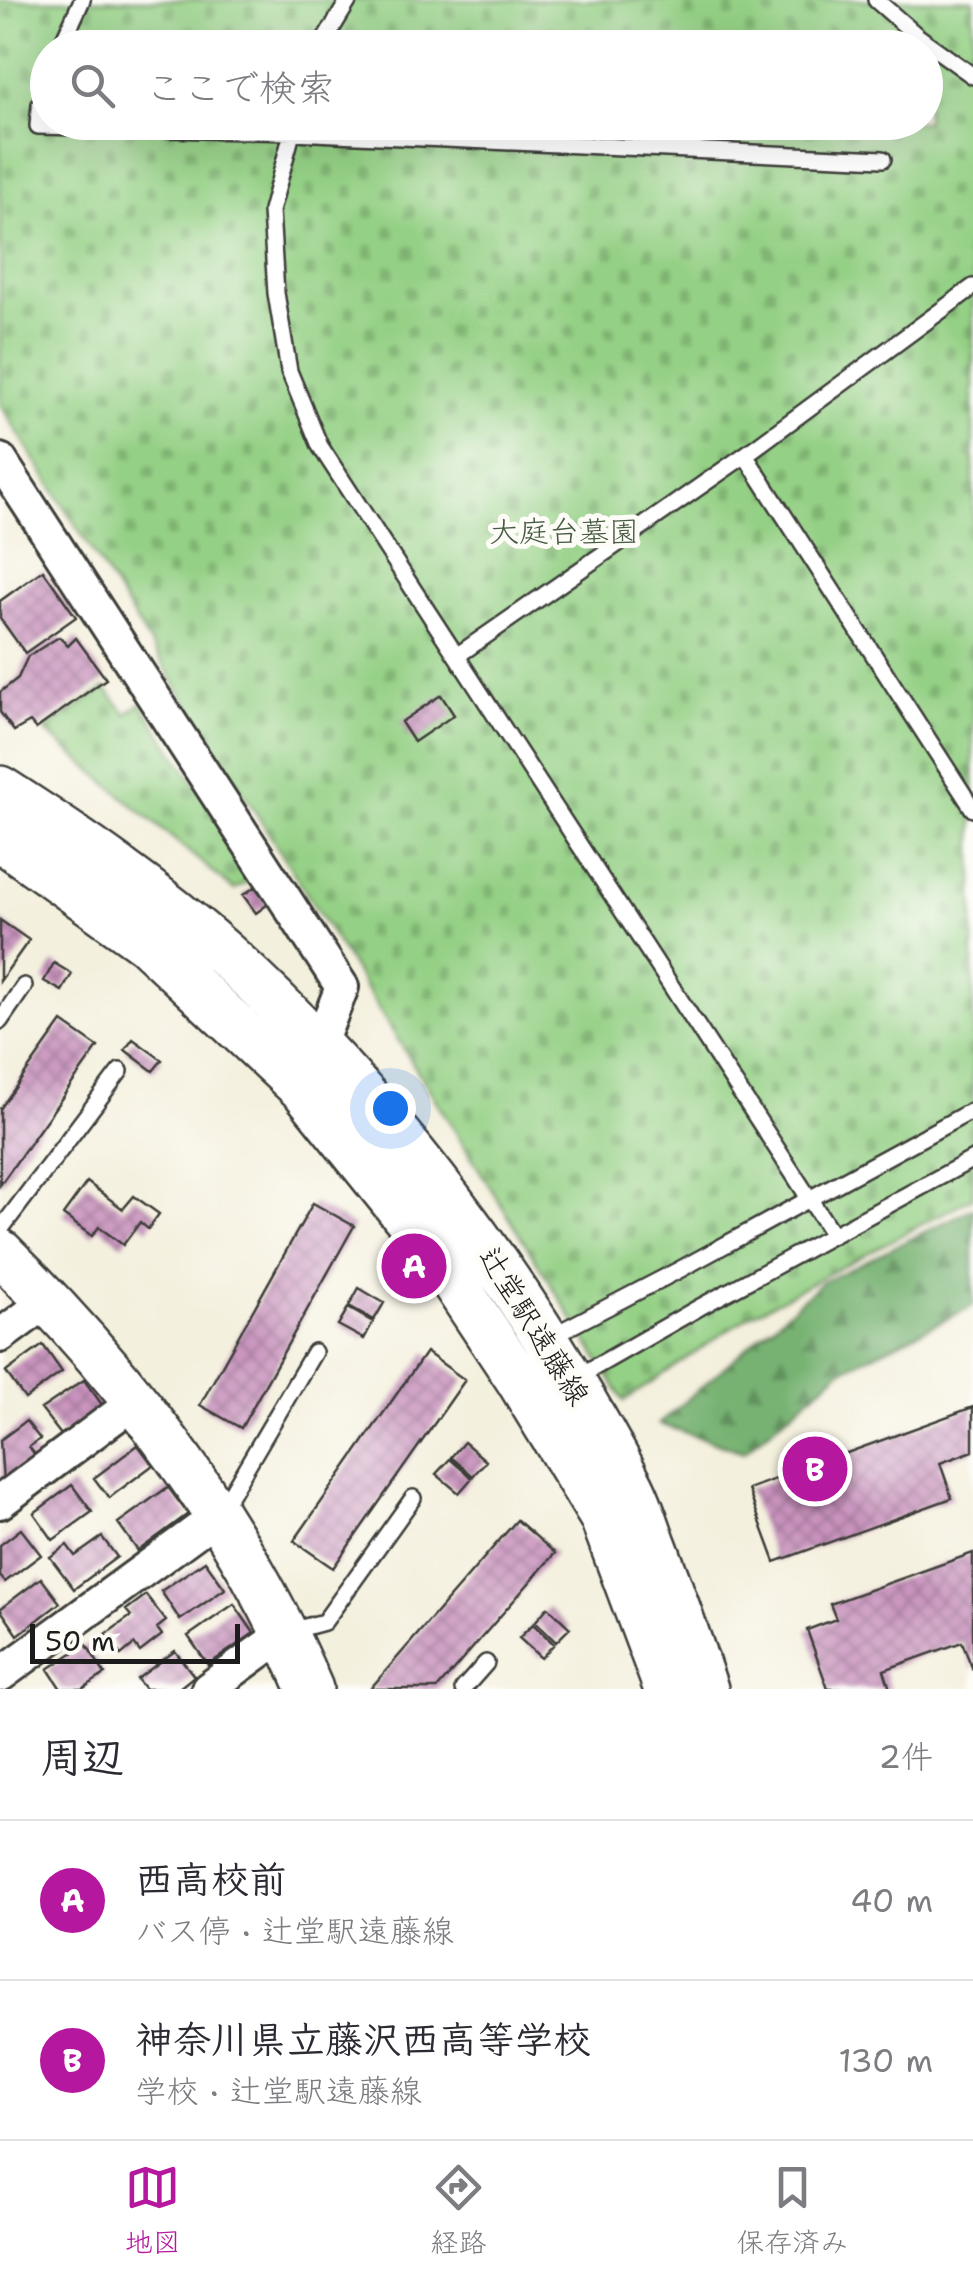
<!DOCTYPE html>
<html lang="ja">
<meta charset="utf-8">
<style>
body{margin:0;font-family:"Shantell Sans","Klee One",sans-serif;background:#f7f7f7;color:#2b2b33}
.scale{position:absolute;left:30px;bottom:25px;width:210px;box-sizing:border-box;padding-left:10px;border:5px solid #1c1c1c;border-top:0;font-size:28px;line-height:35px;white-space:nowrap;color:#1c1c1c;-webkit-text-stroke:8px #fdfcf7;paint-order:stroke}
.you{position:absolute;left:390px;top:1108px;width:35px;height:35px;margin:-25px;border:8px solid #fff;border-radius:50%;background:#1a73e8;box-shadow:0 0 0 15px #1a73e833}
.badge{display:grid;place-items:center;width:65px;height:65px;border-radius:50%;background:#b5179e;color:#fff;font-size:32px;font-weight:700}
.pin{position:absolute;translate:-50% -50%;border:5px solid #fff;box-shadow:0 2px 10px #0006}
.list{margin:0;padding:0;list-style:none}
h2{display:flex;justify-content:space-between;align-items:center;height:130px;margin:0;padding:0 40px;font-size:42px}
h2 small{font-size:32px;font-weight:400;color:#7c7c81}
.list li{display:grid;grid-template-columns:65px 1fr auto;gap:30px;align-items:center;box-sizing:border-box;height:160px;padding:0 40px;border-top:2px solid #e1e1e2}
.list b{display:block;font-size:38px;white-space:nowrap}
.list p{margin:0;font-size:32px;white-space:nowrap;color:#7c7c81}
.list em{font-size:32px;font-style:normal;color:#7c7c81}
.icon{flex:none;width:55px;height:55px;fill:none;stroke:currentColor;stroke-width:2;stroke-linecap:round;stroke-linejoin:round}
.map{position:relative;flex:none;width:973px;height:1689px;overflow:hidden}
.search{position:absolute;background:#fff;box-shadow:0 10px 40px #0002;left:30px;right:30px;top:30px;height:110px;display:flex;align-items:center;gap:25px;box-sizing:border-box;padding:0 35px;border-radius:55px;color:#7c7c81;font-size:38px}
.sheet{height:450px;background:#fff}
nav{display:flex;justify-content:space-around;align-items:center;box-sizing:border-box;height:140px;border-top:2px solid #e1e1e2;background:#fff;font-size:28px;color:#7c7c81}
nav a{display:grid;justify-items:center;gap:5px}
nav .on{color:#b5179e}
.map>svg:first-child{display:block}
.forest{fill:url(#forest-firs);stroke:#4a6747;stroke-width:2.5}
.cemetery{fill:url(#cemetery-stones);stroke:#587650;stroke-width:2.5;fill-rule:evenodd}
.building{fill:url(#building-cross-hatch)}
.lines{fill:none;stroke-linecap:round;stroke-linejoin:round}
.lane-casing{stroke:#3c3c39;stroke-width:20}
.street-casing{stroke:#3c3c39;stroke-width:38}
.secondary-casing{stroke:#3c3c39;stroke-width:50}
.lane{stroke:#fff;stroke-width:15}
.street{stroke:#fff;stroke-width:32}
.secondary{stroke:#fff;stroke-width:45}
.labels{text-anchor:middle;stroke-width:10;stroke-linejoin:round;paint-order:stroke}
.park-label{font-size:30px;fill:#465b41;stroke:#fdfcf7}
.street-label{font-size:30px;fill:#1c1c1c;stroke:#fdfcf7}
</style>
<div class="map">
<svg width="973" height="1689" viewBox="0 0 973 1689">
<defs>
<pattern id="forest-firs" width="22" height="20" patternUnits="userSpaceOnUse" patternTransform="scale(2.5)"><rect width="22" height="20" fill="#77b272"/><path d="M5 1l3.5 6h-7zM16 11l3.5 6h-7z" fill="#61905d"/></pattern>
<pattern id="cemetery-stones" width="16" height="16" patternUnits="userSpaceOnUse" patternTransform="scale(2.5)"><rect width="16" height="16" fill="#94d085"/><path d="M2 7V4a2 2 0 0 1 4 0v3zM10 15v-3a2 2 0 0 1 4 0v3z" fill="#7fb272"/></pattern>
<pattern id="building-cross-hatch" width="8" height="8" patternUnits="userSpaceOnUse" patternTransform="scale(2.5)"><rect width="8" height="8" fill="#c993be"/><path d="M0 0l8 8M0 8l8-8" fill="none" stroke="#a2779a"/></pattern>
</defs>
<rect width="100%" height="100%" fill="#fdfcf7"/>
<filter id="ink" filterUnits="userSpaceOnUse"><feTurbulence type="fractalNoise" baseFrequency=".01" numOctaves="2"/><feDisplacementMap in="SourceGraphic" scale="20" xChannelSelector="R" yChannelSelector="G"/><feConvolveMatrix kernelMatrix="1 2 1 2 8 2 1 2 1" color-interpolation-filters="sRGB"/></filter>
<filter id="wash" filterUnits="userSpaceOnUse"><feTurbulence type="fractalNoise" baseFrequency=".0048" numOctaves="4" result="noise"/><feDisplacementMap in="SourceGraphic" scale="40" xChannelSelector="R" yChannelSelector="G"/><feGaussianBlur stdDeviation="2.25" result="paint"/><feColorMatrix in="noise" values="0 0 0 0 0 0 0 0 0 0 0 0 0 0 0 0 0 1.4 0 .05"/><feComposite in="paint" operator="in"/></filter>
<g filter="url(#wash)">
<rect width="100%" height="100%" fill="#f4f0de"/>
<!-- forest -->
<path class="forest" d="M973,1208v98l-133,65 -96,81 -85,-28 162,-141z"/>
<!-- cemetery -->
<path class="cemetery" d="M0,0h973v1197l-226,120 -123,84 -624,-997zM48,48h878v74h-878z
M105,688l22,26 14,-11 116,174 -23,13 -190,-160z"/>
<g id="blocks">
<!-- building -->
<path class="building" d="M43,570l33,47 -51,36 -25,-35v-17z
M59,637l9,9 8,-8 30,41 -70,50 -6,-7 -16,9 -14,-19v-20l18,-14 10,-22z
M441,695l13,20 -40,27 -13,-20z
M255,887l13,17 -12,9 -13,-18z
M0,920l29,20 -29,41z
M54,963l18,11 -10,17 -18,-10z
M62,1022l36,25 -98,138v-76z
M133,1039l29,21 -9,11 -28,-21z
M87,1182l36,27 11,-13 25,18 -11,15 -8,-7 -17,23 -24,-18 -7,9 -29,-21z
M313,1203l41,23 -113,202 -41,-23z
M359,1288l25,15 -10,17 -25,-14z
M348,1308l25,14 -9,17 -26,-14z
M43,1345l19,27 -37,27 -19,-27z
M426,1352l39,28 -132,188 -39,-27z
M84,1380l19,26 -41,30 -21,-27z
M973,1407v44l-33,12 12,35 -177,64 -27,-73z
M26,1421l14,18 -11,8 8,10 -34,25 -3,-42z
M464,1442l22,19 -13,15 -22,-19z
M138,1445l15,20 -44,33 -15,-20z
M450,1459l22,19 -13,15 -23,-19z
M72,1485l20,27 -39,28 -19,-27z
M168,1487l20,27 -50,37 -20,-28z
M517,1520l38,33 -118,136h-67z
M21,1529l20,26 -36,27 -5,-6v-31z
M102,1537l15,20 -43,32 -24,-32 17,-12 8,11z
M973,1553v117l-11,-28 -78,28 6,19h-62l-21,-59 29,-11 -6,-15z
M205,1561l20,28 -45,31 -19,-29z
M41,1578l19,25 -42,32 -18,-26z
M146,1595l20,26 -9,7 5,7 -22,17 -6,-8 -13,11 -15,-21 25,-18 -5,-6z
M234,1604l20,29 -46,32 -20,-29z
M548,1607l22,21 -14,14 -21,-20z
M533,1624l21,20 -13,14 -22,-20z
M86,1644l19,30 -23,15h-21l-13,-20z
M175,1651l19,25 -16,13h-33l-8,-10z"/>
</g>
</g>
<g filter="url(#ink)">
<use href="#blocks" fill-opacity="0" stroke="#3c3c39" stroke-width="2.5"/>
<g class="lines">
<defs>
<path id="lane" d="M876,0l40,35 57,41
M60,48l22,-48
M320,48l29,-48
M48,81l-8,23 -2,22 254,6 591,27
M295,122l-24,89 5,82 13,78 31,75 513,789
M745,455l228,354
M458,655l287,-200 228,-168
M0,1021l24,-35
M0,1230l120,-159
M550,1337l127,-66 296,-161
M574,1379l126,-72 273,-148
M220,1512l94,-160
M287,1632l37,-10 89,-124
M463,1689l23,-26"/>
<path id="street" d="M0,460l342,527 -23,59
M0,1336l49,-36
M0,1502l137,-102
M0,1675l219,-160
M208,1689l78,-57"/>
<path id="secondary" d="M0,789c78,50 157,104 226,166 164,149 300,332 403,528 11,20 17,42 25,63 18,47 35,95 51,143
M0,838l147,105 158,148 127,158 87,131 84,138 64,171
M0,1252c128,126 239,270 310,437"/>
</defs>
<!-- lane casing -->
<use href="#lane" class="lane-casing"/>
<!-- street casing -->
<use href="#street" class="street-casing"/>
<!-- secondary casing -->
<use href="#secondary" class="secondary-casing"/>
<!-- lane -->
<use href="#lane" class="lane"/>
<!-- street -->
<use href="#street" class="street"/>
<!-- secondary -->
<use href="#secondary" class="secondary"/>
</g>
</g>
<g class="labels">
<!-- park labels -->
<g class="park-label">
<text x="564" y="542">大庭台墓園</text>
</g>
<!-- street labels -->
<g class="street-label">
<text transform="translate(534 1326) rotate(58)" y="10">辻堂駅遠藤線</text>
</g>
</g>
</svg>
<div class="scale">50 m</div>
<div class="you"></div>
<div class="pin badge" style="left:414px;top:1266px">A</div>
<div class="pin badge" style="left:815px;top:1469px">B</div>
<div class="search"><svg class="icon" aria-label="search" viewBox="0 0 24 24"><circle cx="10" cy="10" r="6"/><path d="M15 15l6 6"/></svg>ここで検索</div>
</div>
<section class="sheet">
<h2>周辺<small>2件</small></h2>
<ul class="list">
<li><span class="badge">A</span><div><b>西高校前</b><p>バス停 · 辻堂駅遠藤線</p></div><em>40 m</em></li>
<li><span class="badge">B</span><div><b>神奈川県立藤沢西高等学校</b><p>学校 · 辻堂駅遠藤線</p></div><em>130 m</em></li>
</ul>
</section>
<nav>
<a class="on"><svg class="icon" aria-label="map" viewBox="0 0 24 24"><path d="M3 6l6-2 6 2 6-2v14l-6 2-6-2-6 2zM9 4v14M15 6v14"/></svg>地図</a>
<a><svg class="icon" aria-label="directions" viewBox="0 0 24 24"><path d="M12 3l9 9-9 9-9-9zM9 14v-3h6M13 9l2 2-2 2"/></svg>経路</a>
<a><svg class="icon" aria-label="saved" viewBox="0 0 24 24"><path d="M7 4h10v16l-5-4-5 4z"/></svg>保存済み</a>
</nav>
